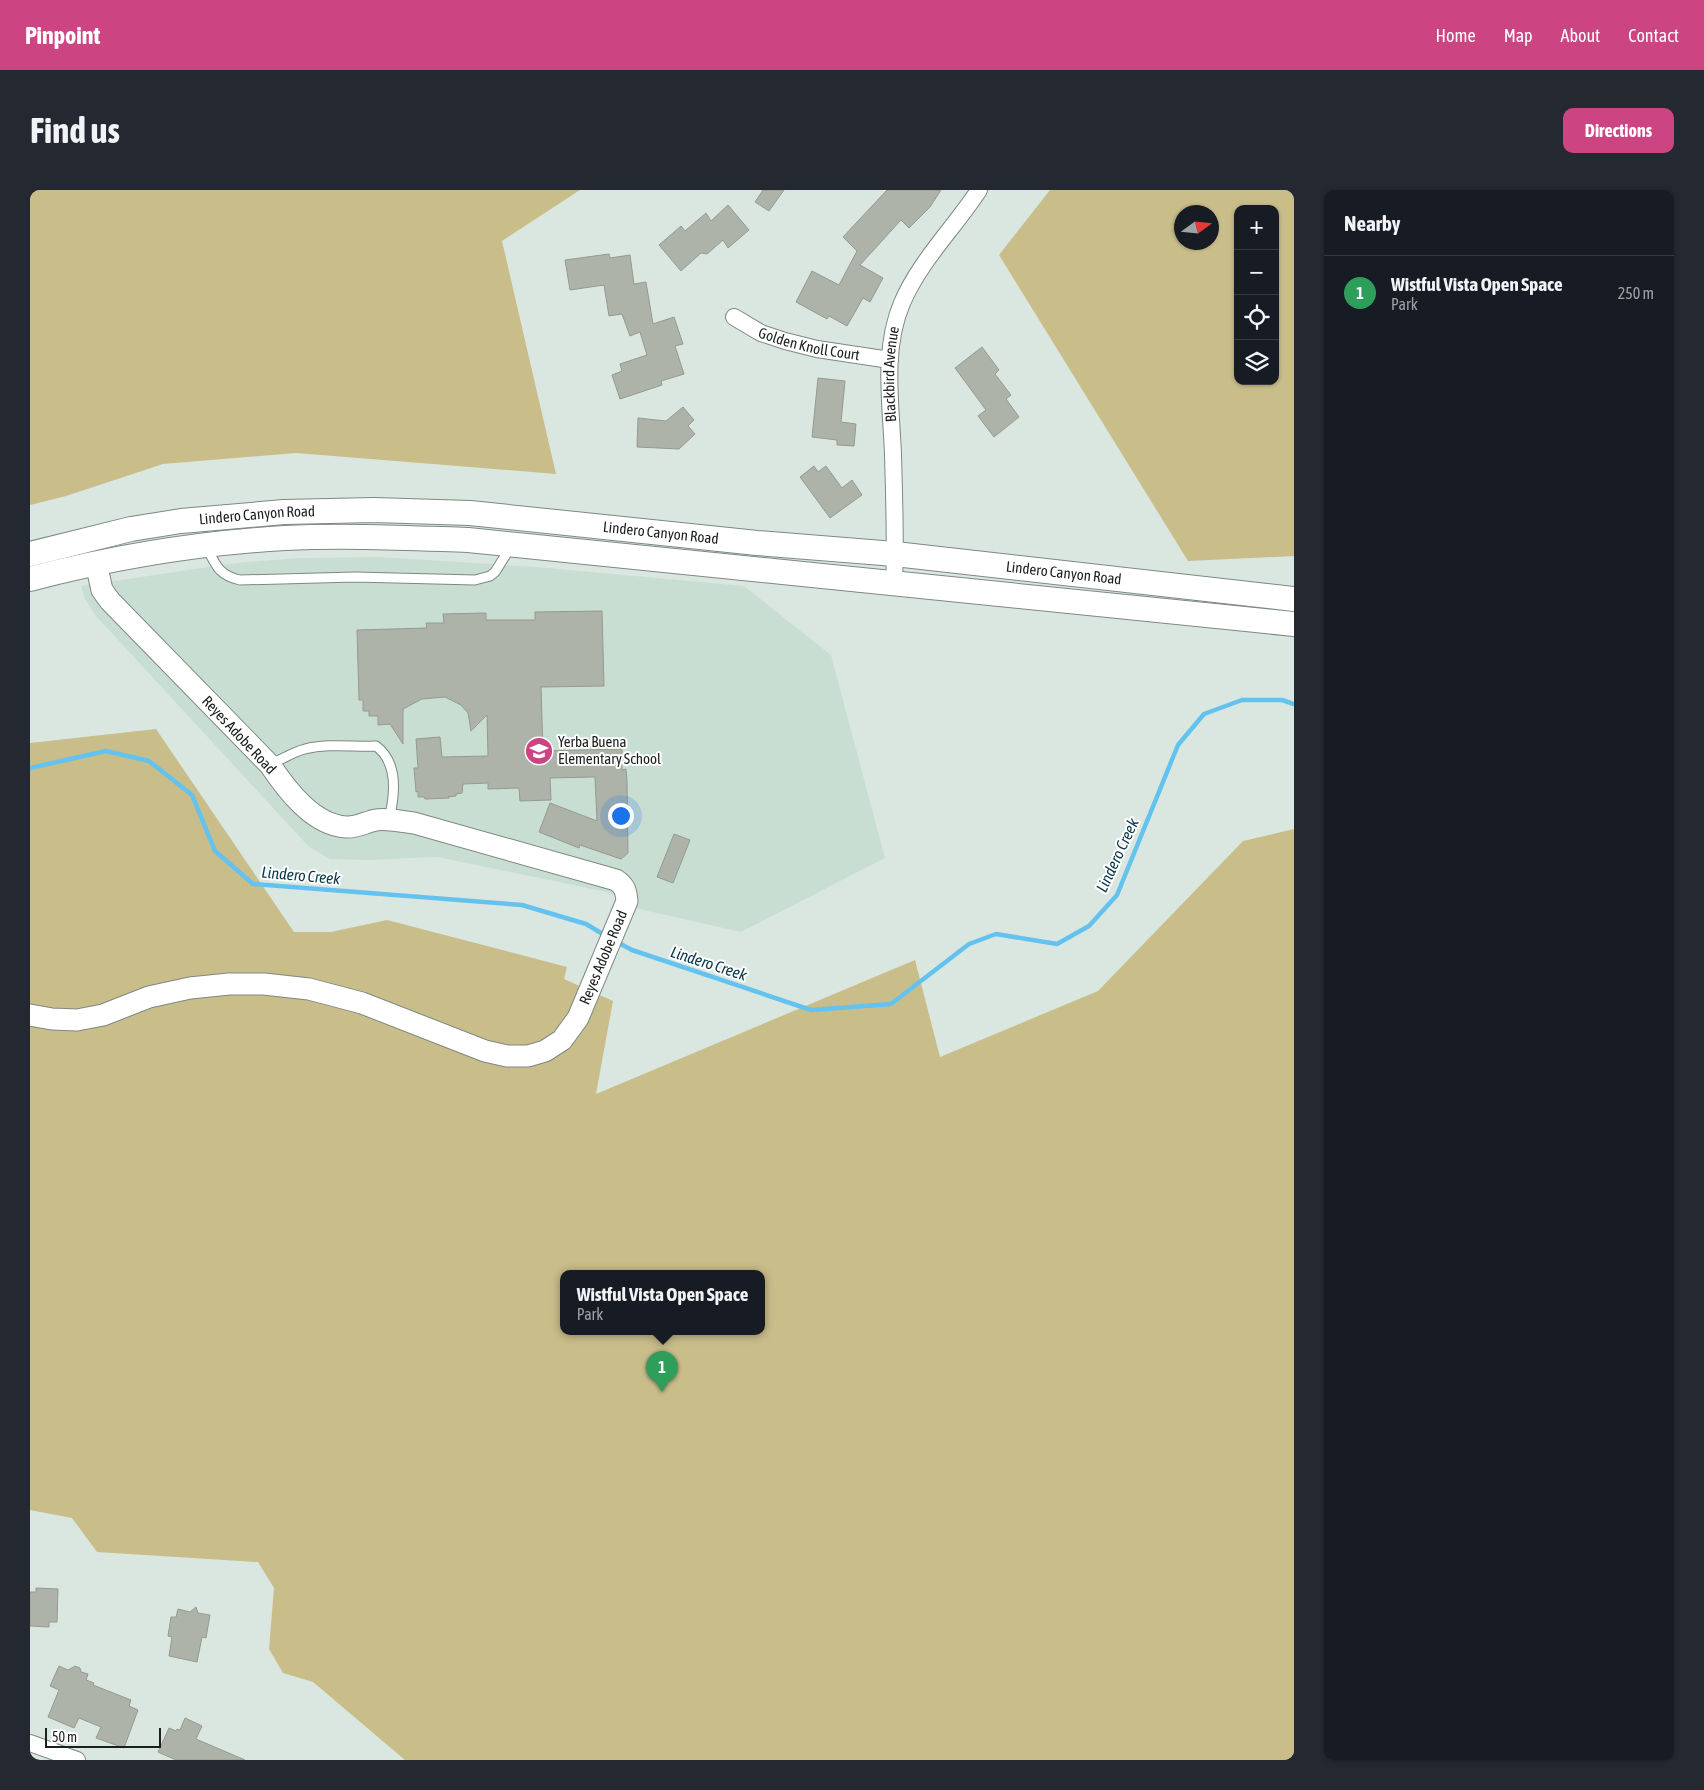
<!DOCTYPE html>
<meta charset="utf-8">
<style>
body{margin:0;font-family:"Asap Condensed",sans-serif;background:#242831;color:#f1f3f6}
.controls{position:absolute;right:15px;top:15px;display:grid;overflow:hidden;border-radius:10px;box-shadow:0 1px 4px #0004}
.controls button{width:45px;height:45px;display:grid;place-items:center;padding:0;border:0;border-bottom:1px solid #363941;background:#171b24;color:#f1f3f6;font:25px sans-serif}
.compass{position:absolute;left:1144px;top:15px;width:45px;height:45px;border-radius:50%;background:#171b24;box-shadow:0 1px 4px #0004;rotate:75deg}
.scale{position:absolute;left:15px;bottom:12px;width:116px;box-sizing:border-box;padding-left:5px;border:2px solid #1b201d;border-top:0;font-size:14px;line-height:18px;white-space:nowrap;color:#1b201d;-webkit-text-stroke:4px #fff;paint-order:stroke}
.you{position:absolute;left:590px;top:625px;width:18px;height:18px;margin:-12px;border:4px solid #fff;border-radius:50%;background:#1a73e8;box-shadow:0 0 0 8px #1a73e833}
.badge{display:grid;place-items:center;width:32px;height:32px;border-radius:50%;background:#cc4482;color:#fff;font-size:16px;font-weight:700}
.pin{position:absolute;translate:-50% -41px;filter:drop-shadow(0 1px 2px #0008)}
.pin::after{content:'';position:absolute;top:26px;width:18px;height:15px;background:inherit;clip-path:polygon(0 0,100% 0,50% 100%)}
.popup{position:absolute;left:530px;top:1080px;width:205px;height:65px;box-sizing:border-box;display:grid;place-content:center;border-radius:10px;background:#171b24;filter:drop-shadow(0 1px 4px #0005);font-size:16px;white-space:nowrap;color:#9ea1a6}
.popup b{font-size:19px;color:#f1f3f6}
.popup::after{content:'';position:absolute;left:50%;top:100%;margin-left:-10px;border:10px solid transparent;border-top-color:#171b24}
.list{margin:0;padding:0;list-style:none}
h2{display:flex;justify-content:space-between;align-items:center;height:65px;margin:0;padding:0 20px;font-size:21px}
h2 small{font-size:16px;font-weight:400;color:#9ea1a6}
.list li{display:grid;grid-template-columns:32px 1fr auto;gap:15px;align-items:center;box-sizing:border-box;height:75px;padding:0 20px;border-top:1px solid #363941}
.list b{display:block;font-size:19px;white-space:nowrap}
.list p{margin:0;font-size:16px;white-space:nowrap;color:#9ea1a6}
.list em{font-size:16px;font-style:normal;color:#9ea1a6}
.icon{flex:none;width:28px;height:28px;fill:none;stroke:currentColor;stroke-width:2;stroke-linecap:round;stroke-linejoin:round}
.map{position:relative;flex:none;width:1264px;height:1570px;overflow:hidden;border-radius:10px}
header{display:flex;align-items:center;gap:30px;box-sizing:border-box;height:70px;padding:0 25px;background:#cc4482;color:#fff}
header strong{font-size:24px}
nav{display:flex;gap:28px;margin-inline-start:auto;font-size:18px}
.intro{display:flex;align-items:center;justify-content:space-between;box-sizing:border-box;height:120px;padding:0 30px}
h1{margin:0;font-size:35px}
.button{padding:12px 22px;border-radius:10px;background:#cc4482;color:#fff;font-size:18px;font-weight:700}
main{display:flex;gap:30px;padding:0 30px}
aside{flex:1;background:#171b24;border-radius:10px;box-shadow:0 1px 4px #0004}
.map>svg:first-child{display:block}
.built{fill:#c9ded3}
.green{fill:#c9bd8a;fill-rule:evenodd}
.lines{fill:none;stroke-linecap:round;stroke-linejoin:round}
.stream{stroke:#63c2ee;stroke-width:4.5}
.building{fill:#aeb3a9;stroke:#959a90}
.service-casing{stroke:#7d8882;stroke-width:11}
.minor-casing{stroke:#7d8882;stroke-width:18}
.tertiary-casing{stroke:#7d8882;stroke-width:23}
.secondary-casing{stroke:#7d8882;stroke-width:26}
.service{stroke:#fff;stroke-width:9}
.minor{stroke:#fff;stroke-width:16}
.tertiary{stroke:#fff;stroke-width:21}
.secondary{stroke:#fff;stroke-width:24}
.labels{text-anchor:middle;stroke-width:4;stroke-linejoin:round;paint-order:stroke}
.street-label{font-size:15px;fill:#1b201d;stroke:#fff}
.poi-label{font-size:15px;fill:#1b201d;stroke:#fff;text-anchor:start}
.water-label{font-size:16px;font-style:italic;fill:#093648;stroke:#fff}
</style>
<header>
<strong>Pinpoint</strong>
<nav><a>Home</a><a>Map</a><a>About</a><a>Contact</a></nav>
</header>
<div class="intro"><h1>Find us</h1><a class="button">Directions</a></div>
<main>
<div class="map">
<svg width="1264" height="1570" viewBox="0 0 1264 1570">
<rect width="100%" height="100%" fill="#dae7e0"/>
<!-- built -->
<path class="built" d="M349,367l158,10 207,19 87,69 54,203 -144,74 -102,-23 -32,-17 -170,-35 -68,3 -39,-1 -21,-12 -213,-231 -11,-17 -4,-13 154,-23 64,-5z"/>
<!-- green -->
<path class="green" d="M0,0h550l-78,51 54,233 -260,-21 -133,11 -97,32 -36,9z
M1020,0h244v366l-106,5 -189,-306zM1208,19h37v172h-37zM1182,22v30h-30v-30z
M126,539l138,203h37l56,-12 180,47 -3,12 49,22 -17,93 319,-134 25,97 158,-66 145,-150 51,-12v931h-889l-92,-78 -30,-9 -14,-24 5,-61 -16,-26 -161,-10 -25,-34 -42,-8v-767zM533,1083h198v58h-198z"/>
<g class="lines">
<!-- stream -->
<path class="stream" d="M0,578l76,-17 43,10 43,34 23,56 38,33 269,21 64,19 20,12
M587,752l15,8 179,60 80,-6 78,-60 27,-10 61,10 32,-18 28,-31 61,-150 26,-31 38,-14h40l12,4"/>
</g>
<!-- building -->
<path class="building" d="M733,0h21l-15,21 -14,-9z
M857,0h54l-11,17 -21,21 -8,-8 -41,45 23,13 -13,24 -7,-4 -16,28 -18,-10 -2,3 -31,-17 16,-31 27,14 18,-34 -14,-14z
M698,15l21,25 -21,18 -5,-8 -16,14 -6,-1 -20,18 -22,-26 22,-19 4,5 21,-18 5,8z
M579,64l1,4 20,-3 4,29 12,-2 7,42 21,-7 9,27 -8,2 9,28 -23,7 1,4 -42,14 -8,-24 10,-4 -2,-7 27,-9 -7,-23 -10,4 -8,-22 -13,2 -5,-31 -34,5 -5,-30z
M952,157l17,23 -4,4 16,21 -5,4 13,18 -25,20 -16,-21 8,-6 -31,-42z
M788,188l27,3 -4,41 15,2 -2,22 -17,-1v-5l-25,-3z
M653,217l11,13 -6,6 7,8 -16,15 -42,-2 1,-29 28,3z
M784,276l4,6 8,-6 16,22 10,-8 10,15 -32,23 -30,-41z
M572,421l2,75 -63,1 2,64 79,-2v21l4,-1 1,12 1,72 -7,6 -41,-14 -1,3 -40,-16 11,-29 47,18 -2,-44 -45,1 1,22 -31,1 -1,-13 -31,1v-6l-25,1 -1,9 -6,1v2l-8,1 1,1 -24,1 -1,-2h-6v-6l-2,1 -2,-24h4l-2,-29 24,-2 2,20 46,-1 -1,-41 -16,16 -3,-18 -7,-8 -16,-8 -23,2 -19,10v35l-13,-20 -12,1v-9h-9v-5h-6v-11h-4l-2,-70 70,-2 -1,-5h18l-1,-9 43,-1v7h49v-8z
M644,644l16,6 -17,43 -16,-6z
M6,1398l22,1 -1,33h-8v5l-19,-1v-34h6z
M166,1417l2,6 12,2 -4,23 -4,-1 -5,25 -28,-6 3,-19 -4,-1 3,-19h5l2,-8 12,3z
M29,1476l9,4 7,-4 5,2 1,4 7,2 -2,6 8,3 -1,2 38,15 -2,6 9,4 -14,38 -28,-10 5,-11 -22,-9 -5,10 -26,-11 11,-27 -9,-4z
M155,1528l17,8 -6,13 49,21h-69l-18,-8 11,-24 7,3 1,-2 3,1z"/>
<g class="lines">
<defs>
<path id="service" d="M176,356c10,19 12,29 34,34l115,-3 120,3 15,-4 5,-4 17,-27
M240,575c12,-6 23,-13 35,-16 23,-6 48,-2 71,-3 23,17 19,49 13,73"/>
<g id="minor">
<path id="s1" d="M704,127l27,16 24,8 32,8 73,11"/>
<path id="s2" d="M864,394c2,-44 0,-87 -1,-130 -2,-50 -11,-104 9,-151 18,-42 52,-75 77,-113"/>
<path d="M0,1553l47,17"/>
</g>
<g id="tertiary">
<path id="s3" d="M0,825l22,4 25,1 26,-5 46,-18 41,-9 39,-4h35l45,5 53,14 123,48 22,5h21l17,-5 17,-11 16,-22 49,-117c-1,-10 -2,-15 -11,-21l-202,-57c-12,-1 -26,-5 -38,-3 -10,2 -20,8 -30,7 -33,-2 -59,-37 -76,-62l-160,-164 -8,-11 -6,-27"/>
</g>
<g id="secondary">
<path id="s4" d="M0,364l101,-25 50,-8 103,-9 90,-2 96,3 287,30 138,11 399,45"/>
<path d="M0,389c83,-22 170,-36 255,-41 61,-3 122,0 183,2l826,84"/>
</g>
</defs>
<!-- service casing -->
<use href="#service" class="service-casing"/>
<!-- minor casing -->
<use href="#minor" class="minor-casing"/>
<!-- tertiary casing -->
<use href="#tertiary" class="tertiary-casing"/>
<!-- secondary casing -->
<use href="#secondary" class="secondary-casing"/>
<!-- service -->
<use href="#service" class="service"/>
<!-- minor -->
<use href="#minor" class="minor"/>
<!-- tertiary -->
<use href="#tertiary" class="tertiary"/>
<!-- secondary -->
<use href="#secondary" class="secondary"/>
</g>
<!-- icons -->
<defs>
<symbol id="school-disc" viewBox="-11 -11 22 22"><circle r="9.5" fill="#cc4482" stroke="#fff"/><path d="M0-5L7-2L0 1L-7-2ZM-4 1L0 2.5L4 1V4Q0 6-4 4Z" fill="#fff"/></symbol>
</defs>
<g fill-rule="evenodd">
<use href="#school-disc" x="493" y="545" width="32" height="32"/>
</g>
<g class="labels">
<!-- street labels -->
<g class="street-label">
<text dy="5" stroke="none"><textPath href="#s1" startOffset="81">Golden Knoll Court</textPath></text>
<text dy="5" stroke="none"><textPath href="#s2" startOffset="210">Blackbird Avenue</textPath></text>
<text dy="5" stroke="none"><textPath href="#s4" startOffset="231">Lindero Canyon Road</textPath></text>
<text dy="5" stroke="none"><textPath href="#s4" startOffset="636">Lindero Canyon Road</textPath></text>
<text dy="5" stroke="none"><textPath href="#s4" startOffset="1041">Lindero Canyon Road</textPath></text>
<text transform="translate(209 545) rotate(47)" y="5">Reyes Adobe Road</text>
<text dy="5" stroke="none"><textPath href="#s3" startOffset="646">Reyes Adobe Road</textPath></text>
</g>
<!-- poi labels -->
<g class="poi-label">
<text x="528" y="557">Yerba Buena<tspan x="528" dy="17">Elementary School</tspan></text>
</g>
<!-- water labels -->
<g class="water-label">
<text transform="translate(1087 665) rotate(-65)" y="6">Lindero Creek</text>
<text transform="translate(271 685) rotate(5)" y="6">Lindero Creek</text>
<text transform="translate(679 773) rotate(18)" y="6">Lindero Creek</text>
</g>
</g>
</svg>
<div class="controls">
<button>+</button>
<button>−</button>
<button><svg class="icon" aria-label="locate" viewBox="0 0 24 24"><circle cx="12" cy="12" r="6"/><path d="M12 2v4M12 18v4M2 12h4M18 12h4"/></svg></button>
<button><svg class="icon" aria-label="layers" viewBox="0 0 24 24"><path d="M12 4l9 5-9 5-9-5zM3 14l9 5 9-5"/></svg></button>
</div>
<svg class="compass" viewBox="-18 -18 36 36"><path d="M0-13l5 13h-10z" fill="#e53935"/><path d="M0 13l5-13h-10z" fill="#9ea1a6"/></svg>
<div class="scale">50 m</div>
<div class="you"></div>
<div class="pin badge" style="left:632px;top:1202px;background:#2e9e5b">1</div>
<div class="popup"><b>Wistful Vista Open Space</b>Park</div>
</div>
<aside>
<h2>Nearby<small></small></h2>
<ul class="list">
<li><span class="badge" style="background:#2e9e5b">1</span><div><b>Wistful Vista Open Space</b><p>Park</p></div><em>250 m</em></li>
</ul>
</aside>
</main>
